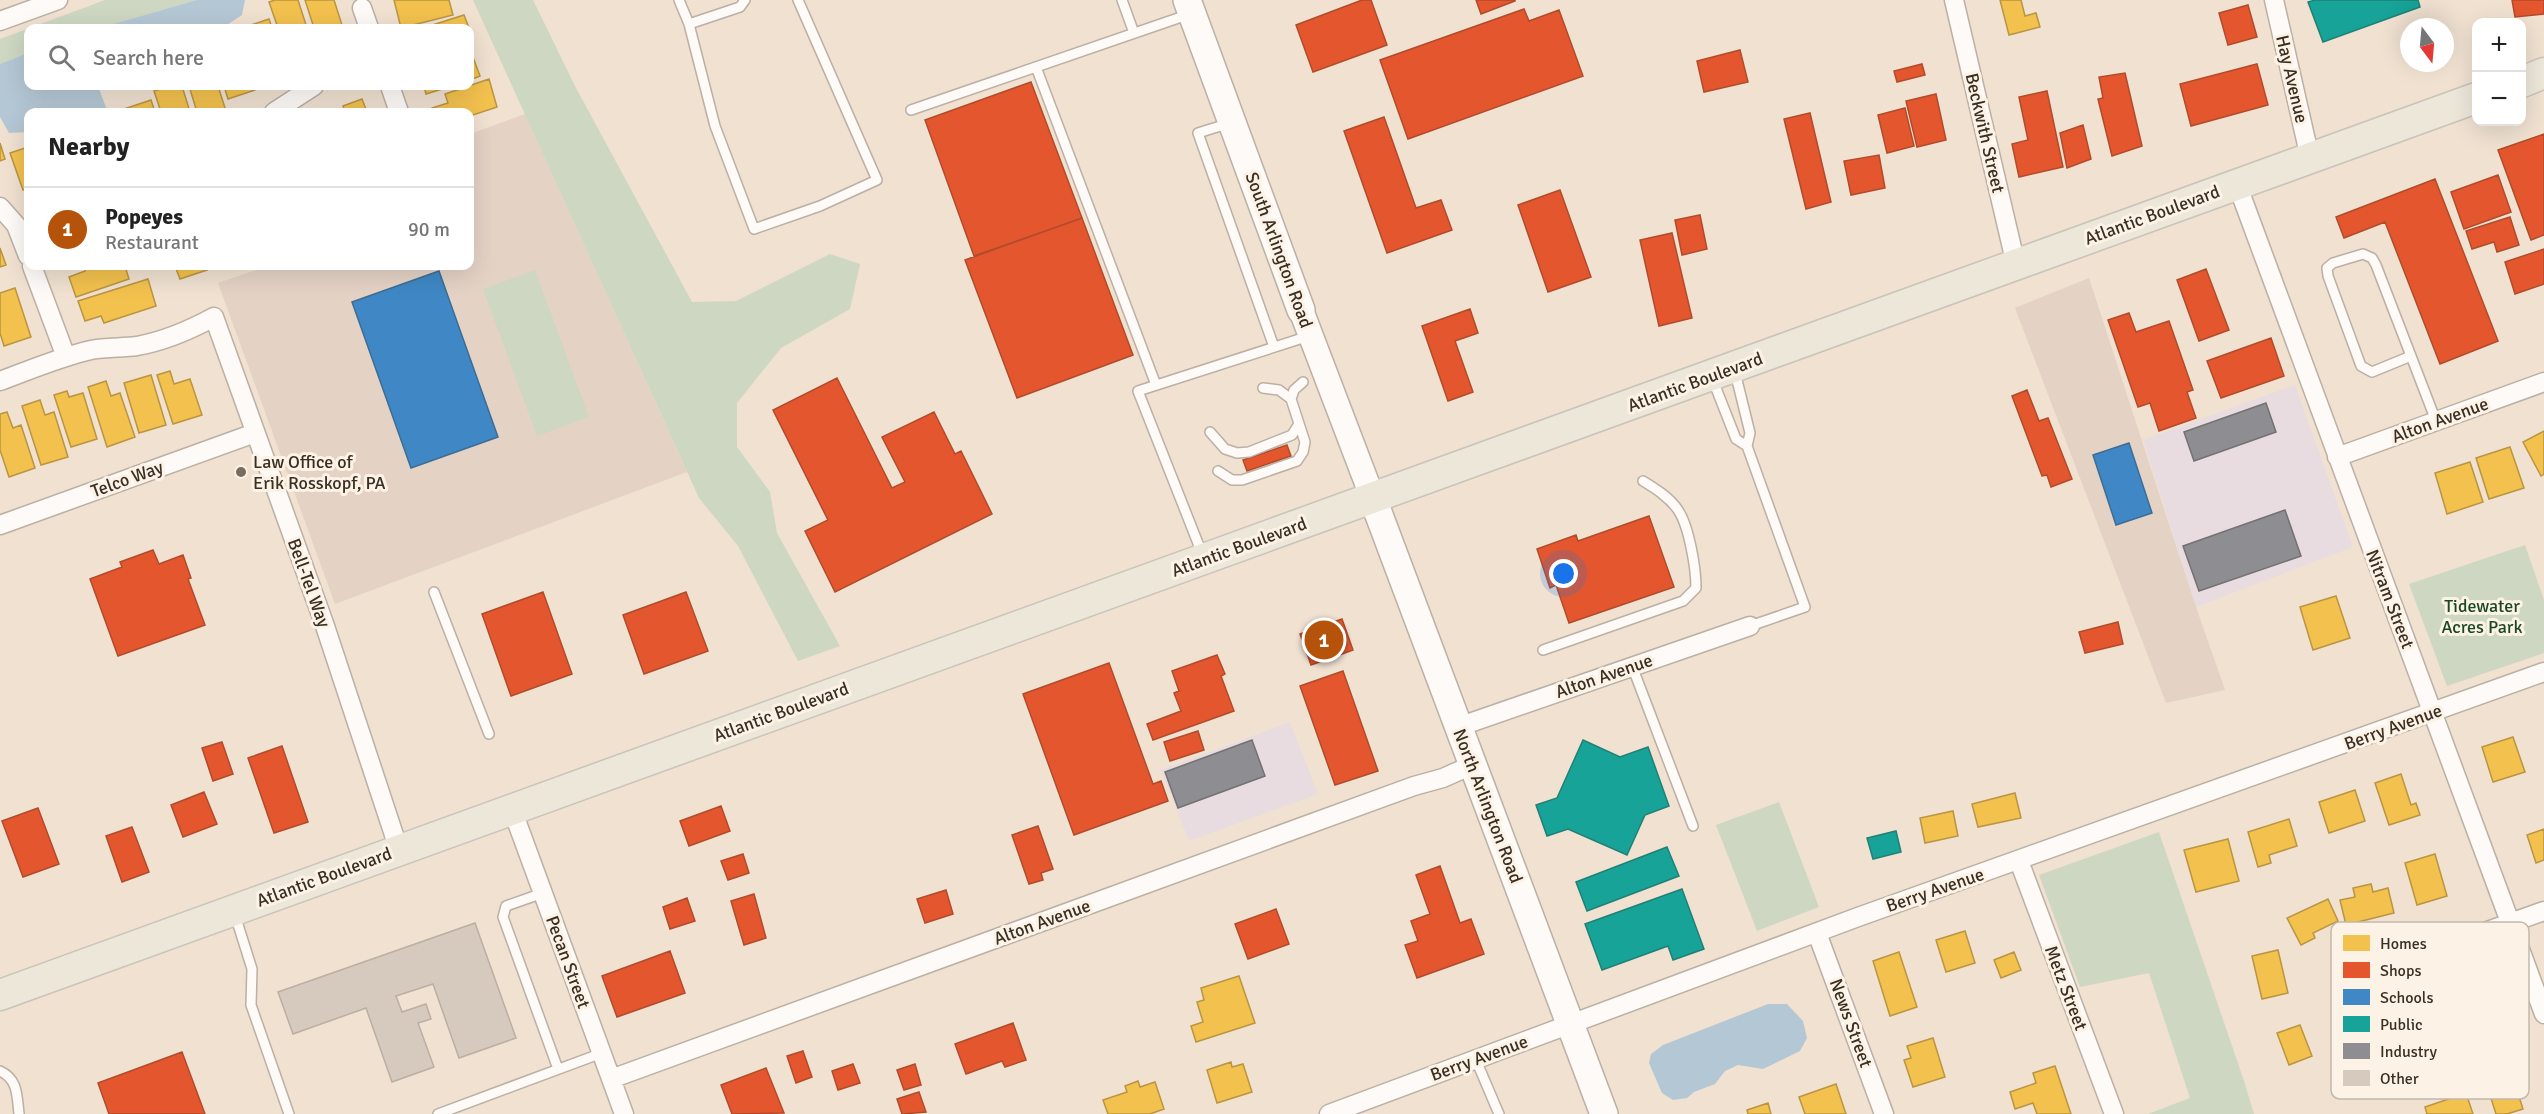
<!DOCTYPE html>
<meta charset="utf-8">
<style>
body{margin:0;font-family:Signika,sans-serif;background:#f2f2f2;color:#222}
.controls{position:absolute;right:18px;top:18px;display:grid;overflow:hidden;border-radius:12px;box-shadow:0 6px 24px #0002}
.controls button{width:54px;height:54px;display:grid;place-items:center;padding:0;border:0;border-bottom:2px solid #e0e0e0;background:#fff;color:#222;font:30px sans-serif}
.compass{position:absolute;left:2400px;top:18px;width:54px;height:54px;border-radius:50%;background:#fff;box-shadow:0 6px 24px #0002;rotate:164deg}
.you{position:absolute;left:1564px;top:574px;width:21px;height:21px;margin:-15px;border:4px solid #fff;border-radius:50%;background:#1a73e8;box-shadow:0 0 0 9px #1a73e833}
.badge{display:grid;place-items:center;width:39px;height:39px;border-radius:50%;background:#b45309;color:#fff;font-size:20px;font-weight:700}
.pin{position:absolute;translate:-50% -50%;border:3px solid #fff;box-shadow:0 2px 6px #0006}
.list{margin:0;padding:0;list-style:none}
h2{display:flex;justify-content:space-between;align-items:center;height:78px;margin:0;padding:0 24px;font-size:26px}
h2 small{font-size:20px;font-weight:400;color:#767676}
.list li{display:grid;grid-template-columns:39px 1fr auto;gap:18px;align-items:center;box-sizing:border-box;height:84px;padding:0 24px;border-top:2px solid #e0e0e0}
.list b{display:block;font-size:22px;white-space:nowrap}
.list p{margin:0;font-size:20px;white-space:nowrap;color:#767676}
.list em{font-size:20px;font-style:normal;color:#767676}
.icon{flex:none;width:33px;height:33px;fill:none;stroke:currentColor;stroke-width:2;stroke-linecap:round;stroke-linejoin:round}
.map{position:relative;flex:none;width:2544px;height:1114px;overflow:hidden}
.search{position:absolute;background:#fff;box-shadow:0 6px 24px #0002;left:24px;top:24px;width:450px;height:66px;display:flex;align-items:center;gap:15px;box-sizing:border-box;padding:0 21px;border-radius:12px;color:#767676;font-size:22px}
.panel{position:absolute;background:#fff;box-shadow:0 6px 24px #0002;left:24px;top:108px;width:450px;height:162px;border-radius:12px}
.map>svg:first-child{display:block}
.industrial{fill:#e8dce0}
.education{fill:#e4d2c5}
.green{fill:#ced7c2}
.water{fill:#b4c7d4}
.homes{fill:#f2c14e;stroke:#ba9541;stroke-width:1.5}
.shops{fill:#e4572e;stroke:#b14b2b;stroke-width:1.5}
.schools{fill:#3f88c5;stroke:#3d6d94;stroke-width:1.5}
.public{fill:#17a398;stroke:#218075;stroke-width:1.5}
.industry{fill:#8d8d92;stroke:#747171;stroke-width:1.5}
.building{fill:#d6cabe;stroke:#bbaea3;stroke-width:1.5}
.lines{fill:none;stroke-linecap:round;stroke-linejoin:round}
.service-casing{stroke:#bbb0a3;stroke-width:12}
.minor-casing{stroke:#bbb0a3;stroke-width:21}
.tertiary-casing{stroke:#bbb0a3;stroke-width:27}
.secondary-casing{stroke:#bbb0a3;stroke-width:30}
.primary-casing{stroke:#cac3ba;stroke-width:33}
.service{stroke:#fdfaf8;stroke-width:9}
.minor{stroke:#fdfaf8;stroke-width:18}
.tertiary{stroke:#fdfaf8;stroke-width:24}
.secondary{stroke:#fdfaf8;stroke-width:27}
.primary{stroke:#ece7d9;stroke-width:30}
.poi-dot{fill:#796d60;stroke:#fdf2e6;stroke-width:2}
.labels{text-anchor:middle;stroke-width:6;stroke-linejoin:round;paint-order:stroke}
.street-label{font-size:18px;fill:#392f23;stroke:#fdf2e6}
.poi-label{font-size:18px;fill:#392f23;stroke:#fdf2e6;text-anchor:start}
.park-label{font-size:18px;fill:#184923;stroke:#fdf2e6}
.key{fill:#fdf2e6;stroke:#c2b8ac;stroke-width:1.5}
.key-label{font-size:16px;fill:#392f23}
</style>
<div class="map">
<svg width="2544" height="1114" viewBox="0 0 2544 1114">
<rect width="100%" height="100%" fill="#f0e1d1"/>
<!-- industrial -->
<path class="industrial" d="M2295,385l58,162 -157,60 -53,-167z
M1290,722l28,72 -129,47 -28,-71z"/>
<!-- education -->
<path class="education" d="M525,114l162,358 -352,132 -117,-321 50,-17h202v-132z
M2089,278l107,329 29,83 -59,13 -151,-395z"/>
<!-- green -->
<path class="green" d="M105,0h92l-98,28h-71v25l-28,11v-25z
M473,0h60l42,86 117,216 44,-1 94,-47 30,10 -10,45 -69,39 -44,55v44l33,45 7,41 63,113 -42,15 -60,-115 -39,-48z
M535,270l54,147 -52,19 -54,-147z
M2525,545l19,55v53l-97,33 -38,-102z
M1779,802l40,105 -62,24 -41,-106z
M2159,832l85,249 10,33h-106l42,-16 -41,-125 -69,14 -41,-112z"/>
<!-- water -->
<path class="water" d="M197,0h48l-3,15 -20,13h-123z
M28,53v33h70l9,24 -2,2h-77v20l-19,1 -9,-16v-53z
M1768,1004h19l16,17 4,17 -7,13 -37,18 -25,-4 -13,6 -10,13 -21,8 -7,6 -14,2 -11,-7 -13,-30 2,-9 12,-9z"/>
<!-- homes -->
<path class="homes" d="M275,0h23l9,28h-29l-9,-26z
M305,0h29l8,25 -7,3h-21z
M394,0h55l4,15 -52,13z
M2000,0h21l4,16 11,-3 4,14 -31,8z
M464,15l5,13h-46z
M269,19l3,9h-30z
M470,49l10,27 -10,4z
M489,79l8,28 -27,9v-4h-37l-1,-4 16,-5 -3,-9z
M170,86h12l8,26h-29l-7,-21z
M189,86h29l8,25 -29,1z
M224,86h30l1,4 -27,9z
M424,86h28l-26,8z
M362,99l5,13h-22l-2,-6z
M151,100l4,12h-30l-1,-3z
M0,143l5,16 -5,2z
M28,147v41l-5,2 -13,-37z
M0,248l6,17 -6,2z
M83,266h42l4,13 -53,18 -7,-20 16,-6z
M175,266h30l2,4 -27,9z
M148,279l8,27 -52,17 -3,-7 -16,5 -7,-20z
M15,288l16,49 -27,9 -4,-13v-40z
M170,371l4,13 16,-5 12,36 -29,9 -16,-49z
M151,375l15,50 -27,8 -15,-50z
M106,381l5,15 9,-3 15,44 -28,10 -19,-60z
M67,391l2,6 14,-4 14,46 -26,8 -17,-52z
M40,400l5,15 9,-3 14,45 -27,8 -19,-59z
M7,412l6,16 8,-3 14,43 -26,9 -9,-27v-36z
M2544,431v43l-3,2 -18,-34z
M2510,447l14,41 -35,11 -13,-41z
M2470,462l13,40 -36,12 -12,-41z
M2336,596l14,42 -37,12 -13,-43z
M2513,737l12,35 -32,10 -11,-35z
M2401,774l10,31 5,-2 4,12 -31,10 -14,-42z
M2355,790l10,31 -36,12 -10,-31z
M2015,793l6,25 -43,9 -6,-23z
M1953,811l5,25 -33,7 -5,-25z
M2289,819l8,27 -28,9 2,8 -13,4 -10,-35z
M2544,829v31l-8,3 -9,-28z
M2228,839l11,42 -43,11 -12,-42z
M2435,854l12,42 -30,9 -12,-42z
M2371,884l2,8 15,-4 6,25 -48,12 -6,-25 15,-3 -2,-9z
M2328,899l10,22 -25,12 2,5 -14,7 -14,-27z
M1965,931l10,32 -29,9 -10,-32z
M2278,950l10,43 -26,6 -10,-43z
M1899,952l18,55 -27,9 -17,-55z
M2014,952l7,18 -20,8 -7,-18z
M1239,976l16,47 -59,19 -5,-16 12,-4 -6,-20 7,-2 -3,-12z
M2300,1025l12,31 -23,9 -12,-32z
M1933,1038l12,39 -32,10 -9,-27 7,-2 -4,-12z
M1231,1062l1,5 11,-3 9,28 -35,11 -10,-33z
M2509,1065l14,44 -16,5h-11l-13,-41z
M2055,1066l16,48h-34l-4,-11 -18,6 -5,-17 26,-9 -3,-10z
M1138,1081l2,6 15,-5 9,27 -14,5h-42l-5,-14 24,-8 -2,-6z
M1836,1084l10,30h-41l-6,-17z
M2466,1093l7,21h-46l-2,-7z
M1768,1103l3,11h-23l-1,-4z"/>
<!-- shops -->
<path class="shops" d="M1362,0h9l16,45 -74,27 -17,-47z
M1476,0h39v1l-34,13z
M2512,0h32v14l-29,3z
M2248,5l9,32 -29,8 -9,-32z
M1524,9l5,12 30,-11 24,66 -175,63 -28,-79z
M1740,50l8,32 -44,10 -7,-31z
M1922,64l3,11 -28,7 -3,-11z
M2257,64l11,41 -77,21 -11,-42z
M2125,73l17,73 -30,10 -14,-57 5,-1 -4,-21z
M1031,82l51,136 -108,38 -49,-136z
M2047,91l16,76 -44,10 -7,-33 16,-4 -9,-43z
M1936,94l10,46 -29,7 -11,-46z
M1905,108l9,38 -27,7 -9,-38z
M1810,113l21,89 -25,7 -22,-90z
M1384,117l32,91 25,-8 11,30 -65,23 -43,-122z
M2083,125l8,34 -24,9 -7,-35z
M2544,134v101l-13,5 -33,-90z
M1879,155l6,33 -34,7 -7,-34z
M2498,175l13,37 -47,17 -13,-37z
M2435,179l63,162 -58,23 -55,-142 -41,16 -8,-21z
M1560,190l31,87 -43,15 -30,-87z
M1700,215l7,34 -25,6 -7,-35z
M2510,217l9,28 -22,7 -3,-10 -22,7 -6,-18z
M1082,218l51,137 -116,43 -52,-138z
M1672,233l20,85 -33,8 -19,-86z
M2544,249v35l-29,10 -10,-32z
M2206,269l23,61 -30,11 -22,-61z
M1470,309l8,24 -23,8 18,51 -25,9 -26,-75z
M2129,313l7,19 33,-11 24,69 -6,2 9,26 -37,13 -9,-28 -12,4 -30,-87z
M2271,338l13,38 -63,22 -14,-37z
M837,378l55,110 13,-6 -23,-45 52,-25 21,42 6,-3 31,63 -157,78 -30,-61 23,-11 -55,-110z
M2027,390l12,31 9,-3 24,61 -21,8 -4,-12 -5,1 -30,-80z
M1287,445l4,11 -44,15 -4,-11z
M1649,516l25,71 -105,36 -13,-38 -6,3 -13,-39 39,-14 2,6z
M153,550l6,14 24,-9 8,23 -3,1 17,46 -87,31 -28,-77 32,-12 -2,-5z
M543,592l29,82 -61,22 -29,-82z
M686,592l22,59 -64,23 -21,-59z
M1342,619l11,31 -42,15 -11,-31z
M2118,622l5,22 -38,9 -6,-21z
M1217,655l8,19 -4,2 13,35 -81,29 -6,-16 34,-13 -7,-18 5,-2 -7,-20z
M1109,663l44,121 8,-3 7,20 -94,34 -51,-141z
M1343,671l35,100 -43,14 -35,-99z
M1198,731l6,19 -34,11 -6,-19z
M222,742l11,32 -20,7 -11,-33z
M282,746l26,76 -34,11 -26,-75z
M204,792l13,32 -34,13 -12,-32z
M721,806l9,25 -41,15 -9,-25z
M38,808l21,56 -36,13 -21,-56z
M1038,826l15,43 -12,4 2,7 -14,4 -17,-49z
M132,827l17,45 -27,10 -16,-46z
M743,854l6,19 -21,7 -7,-19z
M1440,866l20,57 11,-4 13,35 -67,24 -12,-33 13,-4 -7,-20 19,-7 -14,-39z
M946,890l7,24 -28,9 -8,-24z
M754,894l12,44 -22,7 -13,-44z
M687,898l8,23 -25,8 -7,-22z
M1276,909l13,35 -41,15 -13,-35z
M670,951l15,42 -68,24 -15,-41z
M1013,1023l13,37 -21,7 -3,-6 -36,13 -11,-30z
M803,1051l9,26 -16,6 -9,-27z
M182,1052l23,62h-96l-11,-31z
M853,1064l7,19 -22,7 -6,-19z
M915,1064l6,21 -17,5 -7,-20z
M766,1068l18,45 -52,1 -11,-29z
M919,1092l7,20 -24,2 -5,-15z"/>
<!-- schools -->
<path class="schools" d="M439,271l59,166 -87,31 -59,-166z
M2129,443l23,70 -36,12 -23,-70z"/>
<!-- public -->
<path class="public" d="M2315,0h103l2,7 -97,35 -15,-40z
M1583,740l37,17 28,-10 21,59 -24,9 -18,40 -59,-26 -21,7 -11,-31 21,-7z
M1896,831l5,21 -28,7 -6,-21z
M1667,847l12,29 -92,35 -11,-29z
M1682,889l22,60 -31,11 -5,-14 -66,24 -17,-46z"/>
<!-- industry -->
<path class="industry" d="M2266,403l10,29 -82,29 -10,-29z
M2285,510l16,46 -102,35 -16,-45z
M1252,740l13,36 -87,32 -13,-36z"/>
<!-- building -->
<path class="building" d="M475,923l41,115 -57,20 -26,-74 -37,12 6,16 24,-8 5,15 -13,4 16,44 -42,15 -26,-74 -73,26 -15,-42z"/>
<g class="lines">
<defs>
<path id="service" d="M679,0l10,24 51,-17 5,-7
M1122,0l12,33
M689,24l26,102 39,103 66,-23 57,-26 -79,-180
M1036,67l120,318
M911,110l279,-96
M1230,123l-32,10 76,214
M2411,356l-39,16 -11,-6 -33,-90 -1,-8 6,-5 30,-9 9,4 4,7 60,156
M1712,378l24,61 11,7 3,-13 -15,-61
M1291,399l3,-9 9,-8
M1210,432l15,17 12,4 12,-1 43,-17 7,-11
M1747,446l58,161 -55,19
M1218,471l14,9h10l55,-19 6,-9 2,-10 -14,-43 -12,-9 -16,-2
M1203,556l-65,-165 171,-55
M434,592l55,142
M1543,650l140,-49 13,-13c0,-20 -7,-62 -18,-78 -9,-13 -22,-21 -35,-29
M1632,666l61,160
M543,893l-37,13 -3,11 55,152
M235,915l17,54 -1,36 38,109
M1476,1060l23,54
M0,1071c18,8 17,25 19,43
M438,1114l164,-61"/>
<path id="minor" d="M1954,0l62,265
M2274,0l36,158
M362,8l7,20
M0,21l58,-21
M390,86l9,26
M274,112l40,-26
M2237,184l307,830
M0,207l16,18 12,31
M32,266l34,91
M0,381c30,-11 60,-24 91,-31 15,-3 31,-2 46,-4 28,-5 53,-16 77,-29l111,309 74,224
M2337,457l207,-75
M0,525l255,-92
M1458,727l292,-101
M512,809l112,305
M2019,861l95,253
M1817,933l67,181
M2347,981l197,-70
M611,1079l803,-293 29,-8 29,-13
M1329,1114l529,-197 686,-245"/>
<path id="tertiary" d="M1301,310l72,189"/>
<path id="secondary" d="M1187,0l114,310
M1373,499l231,615"/>
<path id="primary" d="M2522,82l22,-9
M0,995l2476,-897"/>
</defs>
<!-- service casing -->
<use href="#service" class="service-casing"/>
<!-- minor casing -->
<use href="#minor" class="minor-casing"/>
<!-- tertiary casing -->
<use href="#tertiary" class="tertiary-casing"/>
<!-- secondary casing -->
<use href="#secondary" class="secondary-casing"/>
<!-- primary casing -->
<use href="#primary" class="primary-casing"/>
<!-- service -->
<use href="#service" class="service"/>
<!-- minor -->
<use href="#minor" class="minor"/>
<!-- tertiary -->
<use href="#tertiary" class="tertiary"/>
<!-- secondary -->
<use href="#secondary" class="secondary"/>
<!-- primary -->
<use href="#primary" class="primary"/>
</g>
<!-- markers -->
<circle class="poi-dot" cx="241" cy="472" r="6"/>
<g class="labels">
<!-- street labels -->
<g class="street-label">
<text transform="translate(2292 79) rotate(77)" y="6">Hay Avenue</text>
<text transform="translate(1985 133) rotate(77)" y="6">Beckwith Street</text>
<text transform="translate(2152 215) rotate(-20)" y="6">Atlantic Boulevard</text>
<text transform="translate(1279 250) rotate(70)" y="6">South Arlington Road</text>
<text transform="translate(1695 382) rotate(-20)" y="6">Atlantic Boulevard</text>
<text transform="translate(2440 420) rotate(-20)" y="6">Alton Avenue</text>
<text transform="translate(127 479) rotate(-20)" y="6">Telco Way</text>
<text transform="translate(1239 547) rotate(-20)" y="6">Atlantic Boulevard</text>
<text transform="translate(309 583) rotate(70)" y="6">Bell-Tel Way</text>
<text transform="translate(2390 599) rotate(69)" y="6">Nitram Street</text>
<text transform="translate(1604 676) rotate(-19)" y="6">Alton Avenue</text>
<text transform="translate(781 712) rotate(-20)" y="6">Atlantic Boulevard</text>
<text transform="translate(2393 727) rotate(-20)" y="6">Berry Avenue</text>
<text transform="translate(1488 806) rotate(69)" y="6">North Arlington Road</text>
<text transform="translate(324 877) rotate(-20)" y="6">Atlantic Boulevard</text>
<text transform="translate(1935 890) rotate(-19)" y="6">Berry Avenue</text>
<text transform="translate(1042 922) rotate(-20)" y="6">Alton Avenue</text>
<text transform="translate(568 962) rotate(70)" y="6">Pecan Street</text>
<text transform="translate(2066 988) rotate(69)" y="6">Metz Street</text>
<text transform="translate(1851 1023) rotate(70)" y="6">News Street</text>
<text transform="translate(1479 1058) rotate(-20)" y="6">Berry Avenue</text>
</g>
<!-- poi labels -->
<g class="poi-label">
<text x="253" y="468">Law Office of<tspan x="253" dy="21">Erik Rosskopf, PA</tspan></text>
</g>
<!-- park labels -->
<g class="park-label">
<text x="2482" y="612">Tidewater<tspan x="2482" dy="21">Acres Park</tspan></text>
</g>
</g>
<!-- legend -->
<rect x="2331" y="922" width="198" height="177" rx="9" class="key"/>
<rect x="2343" y="935" width="27" height="16" fill="#f2c14e"/>
<rect x="2343" y="962" width="27" height="16" fill="#e4572e"/>
<rect x="2343" y="989" width="27" height="16" fill="#3f88c5"/>
<rect x="2343" y="1016" width="27" height="16" fill="#17a398"/>
<rect x="2343" y="1043" width="27" height="16" fill="#8d8d92"/>
<rect x="2343" y="1070" width="27" height="16" fill="#d6cabe"/>
<g class="key-label">
<text x="2380" y="949">Homes</text>
<text x="2380" y="976">Shops</text>
<text x="2380" y="1003">Schools</text>
<text x="2380" y="1030">Public</text>
<text x="2380" y="1057">Industry</text>
<text x="2380" y="1084">Other</text>
</g>
</svg>
<div class="controls">
<button>+</button>
<button>−</button>
</div>
<svg class="compass" viewBox="-18 -18 36 36"><path d="M0-13l5 13h-10z" fill="#e53935"/><path d="M0 13l5-13h-10z" fill="#767676"/></svg>
<div class="you"></div>
<div class="pin badge" style="left:1324px;top:640px">1</div>
<div class="search"><svg class="icon" aria-label="search" viewBox="0 0 24 24"><circle cx="10" cy="10" r="6"/><path d="M15 15l6 6"/></svg>Search here</div>
<section class="panel">
<h2>Nearby<small></small></h2>
<ul class="list">
<li><span class="badge">1</span><div><b>Popeyes</b><p>Restaurant</p></div><em>90 m</em></li>
</ul>
</section>
</div>
